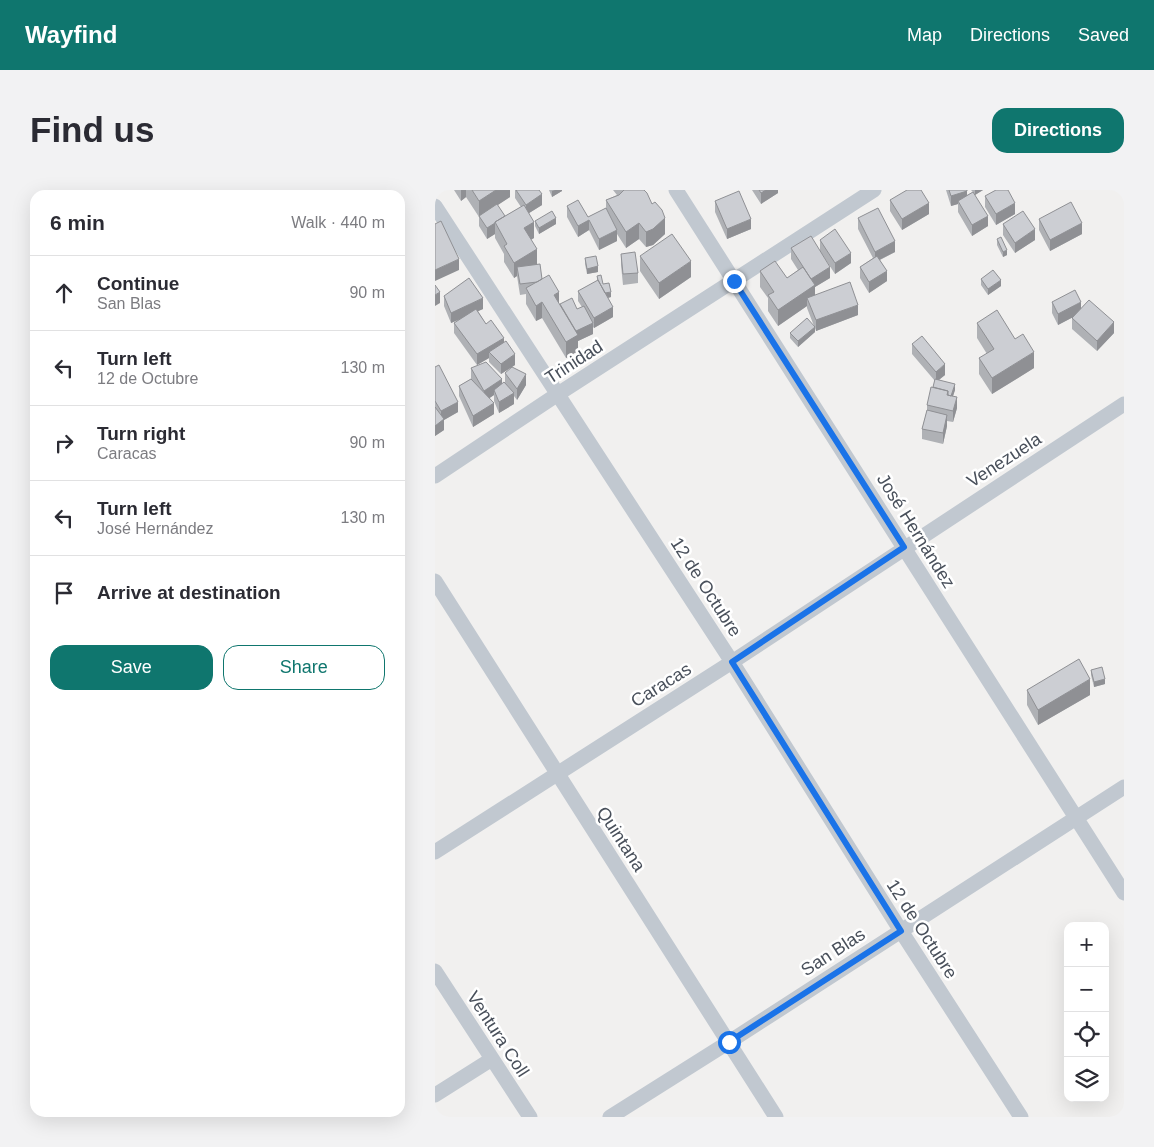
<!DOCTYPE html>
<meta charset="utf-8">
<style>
body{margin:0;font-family:Arial,sans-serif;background:#f2f2f3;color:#2b2b33}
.controls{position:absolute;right:15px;bottom:15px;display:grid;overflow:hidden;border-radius:10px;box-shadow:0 5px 20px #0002}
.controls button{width:45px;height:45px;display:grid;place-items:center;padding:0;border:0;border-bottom:1px solid #e1e1e2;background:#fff;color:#2b2b33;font:25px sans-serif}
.stop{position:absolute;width:15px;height:15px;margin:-11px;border:4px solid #1a73e8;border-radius:50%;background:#fff}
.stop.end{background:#1a73e8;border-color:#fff;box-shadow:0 1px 5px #0008}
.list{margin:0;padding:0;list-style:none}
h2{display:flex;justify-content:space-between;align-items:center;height:65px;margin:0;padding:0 20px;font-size:21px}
h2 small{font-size:16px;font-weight:400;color:#7c7c81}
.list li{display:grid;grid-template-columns:32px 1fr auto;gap:15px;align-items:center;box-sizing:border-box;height:75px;padding:0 20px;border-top:1px solid #e1e1e2}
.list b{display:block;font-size:19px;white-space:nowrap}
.list p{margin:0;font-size:16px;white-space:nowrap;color:#7c7c81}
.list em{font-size:16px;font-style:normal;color:#7c7c81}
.actions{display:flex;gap:10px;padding:15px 20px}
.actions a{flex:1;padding:11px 0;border:1px solid #0f766e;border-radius:15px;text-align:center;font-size:18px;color:#0f766e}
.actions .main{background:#0f766e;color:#fff}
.icon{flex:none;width:28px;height:28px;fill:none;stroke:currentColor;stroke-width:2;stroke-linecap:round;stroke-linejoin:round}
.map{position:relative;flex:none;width:689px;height:927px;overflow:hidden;border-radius:15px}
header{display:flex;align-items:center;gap:30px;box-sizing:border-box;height:70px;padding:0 25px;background:#0f766e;color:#fff}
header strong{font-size:24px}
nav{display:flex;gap:28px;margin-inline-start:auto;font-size:18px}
.intro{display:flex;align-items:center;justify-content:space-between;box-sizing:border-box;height:120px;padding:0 30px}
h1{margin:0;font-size:35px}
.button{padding:12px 22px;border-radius:15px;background:#0f766e;color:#fff;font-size:18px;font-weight:700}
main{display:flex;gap:30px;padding:0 30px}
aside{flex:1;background:#fff;border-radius:15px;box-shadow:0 5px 20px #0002}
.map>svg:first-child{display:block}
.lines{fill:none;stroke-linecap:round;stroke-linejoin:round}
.minor{stroke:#c1c8d0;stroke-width:15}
.wall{fill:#afb1b5}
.shaded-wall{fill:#8f9094}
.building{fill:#ccced3;stroke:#8f9094}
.route{stroke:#1a73e8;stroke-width:6}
.labels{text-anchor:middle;stroke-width:5;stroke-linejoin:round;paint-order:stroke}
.street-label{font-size:18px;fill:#49505b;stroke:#fff}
</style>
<header>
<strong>Wayfind</strong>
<nav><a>Map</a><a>Directions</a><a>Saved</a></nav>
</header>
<div class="intro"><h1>Find us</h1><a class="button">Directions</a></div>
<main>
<aside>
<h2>6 min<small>Walk · 440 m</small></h2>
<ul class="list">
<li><svg class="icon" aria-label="ahead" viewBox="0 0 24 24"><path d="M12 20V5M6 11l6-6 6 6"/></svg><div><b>Continue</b><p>San Blas</p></div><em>90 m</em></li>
<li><svg class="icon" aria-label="left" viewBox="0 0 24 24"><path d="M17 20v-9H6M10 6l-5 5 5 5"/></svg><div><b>Turn left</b><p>12 de Octubre</p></div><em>130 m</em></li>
<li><svg class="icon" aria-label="right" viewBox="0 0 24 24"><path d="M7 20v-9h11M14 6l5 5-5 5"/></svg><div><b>Turn right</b><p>Caracas</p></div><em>90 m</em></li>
<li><svg class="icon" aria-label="left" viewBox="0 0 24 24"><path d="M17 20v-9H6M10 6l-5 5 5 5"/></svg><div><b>Turn left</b><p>José Hernández</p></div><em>130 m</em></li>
<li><svg class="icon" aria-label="arrive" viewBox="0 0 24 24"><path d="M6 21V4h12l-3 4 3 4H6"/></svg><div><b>Arrive at destination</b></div></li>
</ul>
<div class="actions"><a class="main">Save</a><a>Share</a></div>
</aside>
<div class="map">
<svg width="689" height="927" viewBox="0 0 689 927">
<rect width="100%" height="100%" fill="#f1f0ef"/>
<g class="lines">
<!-- minor -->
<path class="minor" d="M241,0l448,703
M0,16l297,456 169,269 120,186
M0,286l123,-82 316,-204
M0,391l341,536
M0,662l297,-190 392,-258
M0,781l95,146
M0,905l57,-36
M175,927l119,-75 395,-255"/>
</g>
<!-- wall -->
<path class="wall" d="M19,0h56v7l-13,8 8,11 16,-9 -6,-9v-8h24l3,15 -13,8 5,25 -3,2 6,24 5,15 18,26 17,4 5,-2 -4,-6v-10l19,-10v-5l14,21 -3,1 5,19 -19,11 -1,-1v7l-15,7v10l-12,7 -24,-40 -6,3 -10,-17v-10l-6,1 -3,-19 -3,2 -10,-16v-8l-9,-16v-4l-8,5 -8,-13v-9l-13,-20 -5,4z
M114,0h13v1l-10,6z
M178,0h31l21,44 -12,11 -7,2 -7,-8 -13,9 -9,-14v7l-18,9 -10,-20 -11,7 -11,-20v-11l21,11 18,-9v-8l11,-5z
M317,0h26v3l-17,11z
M511,0h21v5l6,-3 -2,-2h12l-8,5 13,31 -16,10 -14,-24v-8l-7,2z
M550,6l30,18 -19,11 -11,-18z
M455,10l39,14 -27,16 -12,-19z
M280,11l36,28 -24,10 -12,-27z
M423,28l37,34 -15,8 7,21 -18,12 -9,-15v-11l13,-9 -15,-29z
M604,29l43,15 -32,17 -11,-21z
M100,31l21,3 -17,10 -4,-8z
M568,34l32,16 -20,13 -12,-18z
M562,49l10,16 -4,2 -6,-12z
M385,50l31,23 -16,11 -13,-20 8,24 -15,9v8l43,20 -42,16 -1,-3v4l-17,15 -8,-9v-5l24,-7 -7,-18v-2l-29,20 -10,-15v-13l-8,-11v-16l27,7 11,-8 -7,-11v-11l29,3z
M186,64l17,19v10l-15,2 -2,-20z
M205,66l51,21 -32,22 -19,-28z
M150,68l13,14 -11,2 -2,-10z
M546,89l20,7 -13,9 -7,-10z
M9,106l39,13 -5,2 8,13 18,19 11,22 -14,9 -12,-12v-4l-12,7 -23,-32v-10l4,-3 -7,3 -7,-17z
M617,112l29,6 33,25 -17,18 -25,-22v-11l1,-1 -15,8 -6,-12z
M542,133l38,16 19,29 -42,26 -13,-20v-16l8,-4 -10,-16z
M477,154l33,31 -6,5 16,10 -2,6 4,12 -4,14 -6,-1v5l-4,18 -21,-5v-10l5,-19v-5l8,-24 -23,-27z
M0,177l23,45 -14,8v10l-9,6z
M36,178l31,15h3v-10l21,12 -9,15 -3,-4v8l-15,9 -5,-12v-6l-5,3 5,16 -21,13 -14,-31v-10l12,-7z
M656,480l14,14 -11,3 -3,-12z
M592,500l63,5 -52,30 -11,-20z"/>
<!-- shaded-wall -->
<path class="shaded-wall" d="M26,0h5v7l-5,4z
M61,0h14v7l-30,20 -1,-1v-15z
M120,0h7v1l-10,6v-6z
M331,0h12v3l-17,11v-11z
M540,0h8l-8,5z
M532,1v10h-9v3l-7,2v-10z
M107,4v11l-16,10v-10z
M494,13v11l-27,16v-11z
M580,13v11l-19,11v-11z
M553,26v10l-16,10v-11z
M121,28v6l-17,10v-6z
M230,28v16l-12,11 -7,2v-15z
M316,29v10l-24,10v-10z
M154,30v10l-11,7v-11z
M99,32v16l-10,5v-15z
M60,33v11l-8,5v-11z
M204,33v16l-13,9v-16z
M647,33v11l-32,17v-11z
M600,39v11l-20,13v-10z
M182,40v11l-18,9v-11z
M460,51v11l-20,10v-10z
M102,59v16l-20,2v9l-3,2v-15z
M572,60v5l-4,2v-5z
M416,63v10l-16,11v-11z
M24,69v11l-24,11v-11z
M256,71v16l-32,22v-16z
M163,76v6l-11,2v-5z
M395,77v11l-15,9v14l-8,-3v8l-29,20v-16l33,-31z
M452,81v10l-18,12v-11z
M566,90v6l-13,9v-6z
M5,102v11l-5,3v-11z
M124,102v16l-5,-13z
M176,102v5l-8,2v-5z
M48,108v11l-32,14v-10z
M107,112v16l-6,3v-15z
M646,112v11l-23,12v-11z
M423,115v10l-42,16v-11z
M178,117v10l-19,11v-10z
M679,132v11l-17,18v-10z
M158,133v11l-15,7v10l-12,7v-16l7,-10z
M380,137v5l-17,15v-6z
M69,148v11l-15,3v6l-12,7v-11z
M599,162v16l-42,26v-16z
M80,164v11l-14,9v-10z
M510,174v11l-9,7v-10z
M91,184v11l-9,15v-11z
M67,189v11h-8v5l-10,7v-11z
M520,194v6l-4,12v-6z
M79,203v11l-15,9v-11z
M522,207v11l-4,14v-11z
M23,212v10l-14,8v10l-9,6v-10l6,-5v-10z
M59,213v11l-21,13v-11z
M512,225v11l-4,18v-11z
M655,489v16l-52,30v-15z
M670,489v5l-11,3v-5z"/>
<!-- building -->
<path class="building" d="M37,0h24l-17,11z
M81,0h23l3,4 -16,11z
M189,0h20l3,3 5,11 3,-2 7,8 3,8 -12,11 -7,3 -7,-9 -13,9 -20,-32 13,-5z
M324,0h7l-5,3z
M472,0h14l8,13 -27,16 -12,-19z
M514,0h18v1l-16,5z
M561,0h12l7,13 -19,11 -11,-18z
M304,1l12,28 -24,10 -12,-28z
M538,2l15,24 -16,9 -14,-24z
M143,10l10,17 18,-9 11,22 -18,9 -10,-19 -11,6 -11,-20z
M636,12l11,21 -32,17 -11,-21z
M62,14l8,12 -10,6v1l-8,5 -8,-12z
M89,15l10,17 -10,6 13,21 -23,14 -10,-17 3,-2 -12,-22z
M443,18l17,33 -20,11 -17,-34z
M117,21l4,7 -17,10 -4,-7z
M588,21l12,18 -20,14 -12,-19z
M6,31l18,38 -24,11v-46z
M400,39l16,24 -16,10 -15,-23z
M237,44l19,27 -32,22 -19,-27z
M376,46l19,31 -19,12 -20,-31z
M566,47l6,13 -4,2 -6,-13z
M200,62l3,21 -15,1 -2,-20z
M161,66l2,10 -11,3 -2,-11z
M442,66l10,15 -18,11 -9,-15z
M340,71l12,17 16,-11 12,18 -37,25 -10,-15 6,-3 -14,-21z
M105,74l2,15 -5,3 -17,2 -3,-17z
M558,80l8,10 -13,9 -7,-10z
M114,85l10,17 -5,3 24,40 -12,7 -24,-40 -6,4 -10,-18z
M166,85l2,9 6,-1 2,9 -6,1 -7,-13 -1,-4z
M34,88l14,20 -32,15 -7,-17z
M163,90l15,27 -19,11 -16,-27z
M415,92l8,23 -42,15 -9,-22z
M0,95l5,7 -5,3z
M640,100l6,12 -23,12 -6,-12z
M137,108l5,11 7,-3 9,17 -17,8 -16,-27z
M654,110l25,22 -17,19 -25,-23z
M41,119l10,15 5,-4 13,18 -27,16 -23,-31z
M562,120l18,29 8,-5 11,18 -42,26 -13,-20 15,-9 -17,-26z
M372,128l8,9 -17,14 -8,-8z
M487,146l23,28 -9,8 -24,-28z
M71,151l9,13 -14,10 -12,-12z
M51,172l16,17 -18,12 -13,-23z
M4,175l19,37 -17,9 -6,-10v-34z
M77,177l14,7 -9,15 -12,-16z
M36,189l23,24 -21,13 -14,-30z
M500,189l20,5 -4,12 -3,-1v-4l-15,-4z
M69,192l10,11 -15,9 -5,-12z
M496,197l17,4 -1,4 10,2 -4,14 -26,-6z
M0,217l9,12 -9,7z
M492,220l20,5 -4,18 -21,-4z
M644,469l11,20 -52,31 -11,-20z
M667,477l3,12 -11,3 -3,-12z"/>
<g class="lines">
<!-- route -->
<path class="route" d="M294,852l172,-111 -169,-269 172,-115 -170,-266"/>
</g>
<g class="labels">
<!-- street labels -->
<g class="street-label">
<text transform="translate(139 172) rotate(-33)" y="6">Trinidad</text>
<text transform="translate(569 270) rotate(-33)" y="6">Venezuela</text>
<text transform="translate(481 341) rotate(58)" y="6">José Hernández</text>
<text transform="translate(271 397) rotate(57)" y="6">12 de Octubre</text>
<text transform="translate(226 495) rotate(-32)" y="6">Caracas</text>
<text transform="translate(186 649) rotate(57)" y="6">Quintana</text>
<text transform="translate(487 739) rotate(57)" y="6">12 de Octubre</text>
<text transform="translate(398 762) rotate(-33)" y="6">San Blas</text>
<text transform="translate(63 844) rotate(57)" y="6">Ventura Coll</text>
</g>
</g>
</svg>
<div class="controls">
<button>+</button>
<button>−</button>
<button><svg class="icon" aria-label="locate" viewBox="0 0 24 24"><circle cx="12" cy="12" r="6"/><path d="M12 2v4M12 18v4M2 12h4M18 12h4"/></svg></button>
<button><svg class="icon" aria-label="layers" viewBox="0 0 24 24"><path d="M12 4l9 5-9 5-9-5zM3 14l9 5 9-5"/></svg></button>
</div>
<div class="stop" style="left:294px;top:852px"></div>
<div class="stop end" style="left:299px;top:91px"></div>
</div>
</main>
